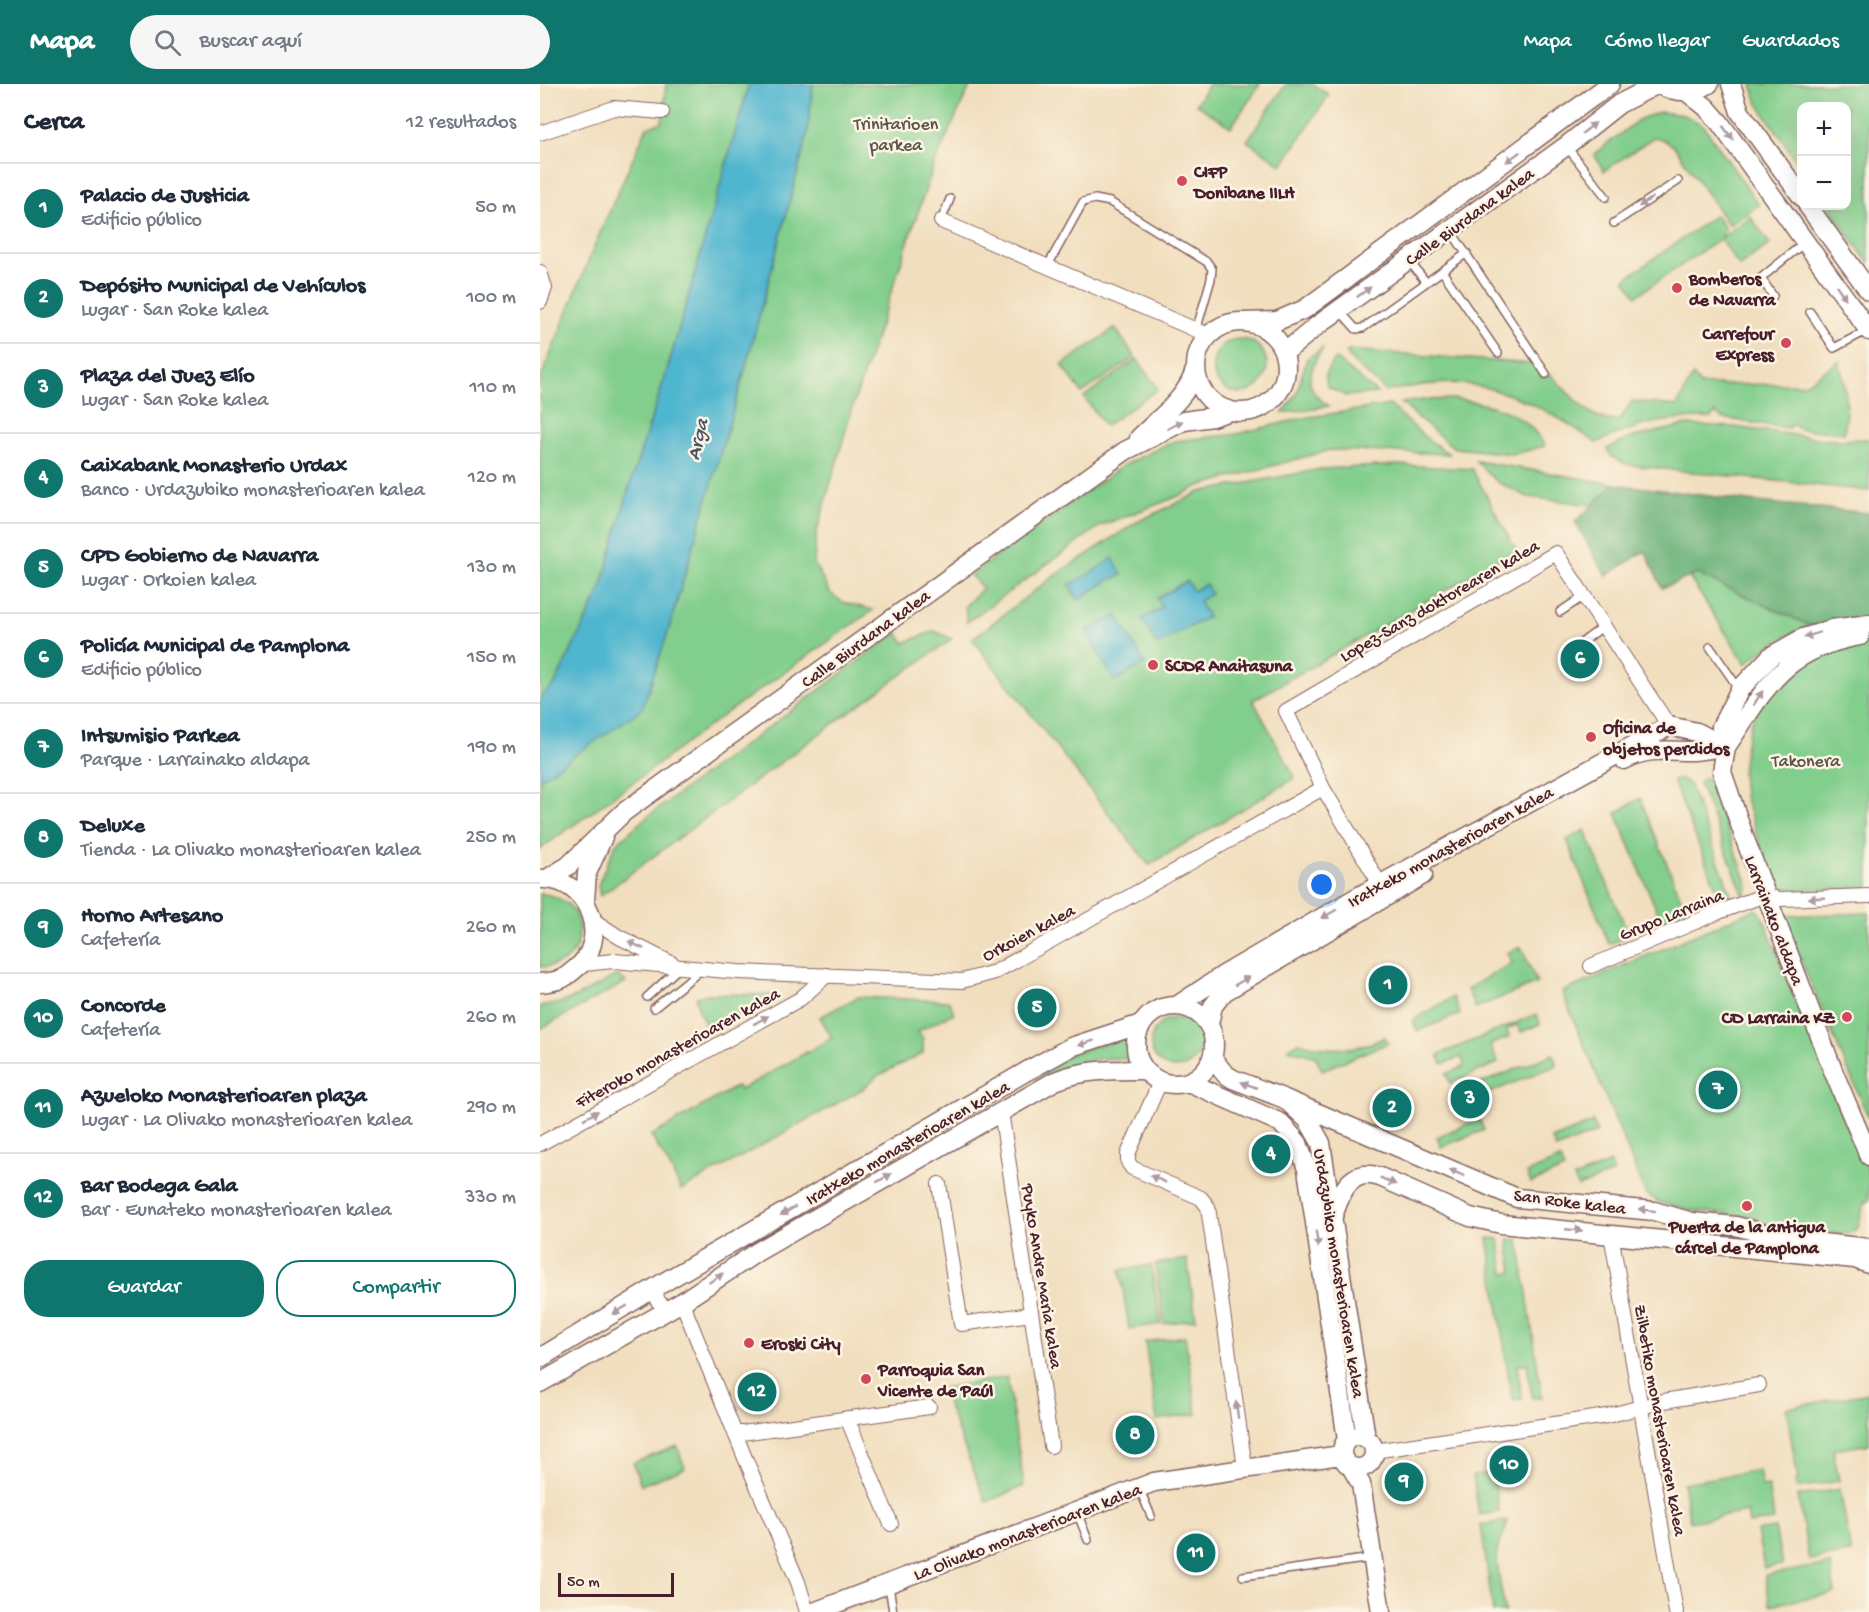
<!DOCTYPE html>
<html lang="es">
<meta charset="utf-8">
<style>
body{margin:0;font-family:"Gochi Hand",sans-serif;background:#f6f6f7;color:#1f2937}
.controls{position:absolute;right:18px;top:18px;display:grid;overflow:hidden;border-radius:12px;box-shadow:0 6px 24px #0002}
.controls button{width:54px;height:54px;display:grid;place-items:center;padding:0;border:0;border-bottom:2px solid #e0e1e3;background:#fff;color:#1f2937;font:30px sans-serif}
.scale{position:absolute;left:18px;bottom:15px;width:116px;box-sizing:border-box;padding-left:6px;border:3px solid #4a1f2b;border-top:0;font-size:16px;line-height:21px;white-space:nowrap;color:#4a1f2b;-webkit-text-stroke:4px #fcf5e5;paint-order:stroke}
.you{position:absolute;left:782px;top:801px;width:21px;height:21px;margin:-15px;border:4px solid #fff;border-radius:50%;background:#1a73e8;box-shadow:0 0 0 9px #1a73e833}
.badge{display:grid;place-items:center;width:39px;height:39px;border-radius:50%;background:#0f766e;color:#fff;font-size:20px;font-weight:700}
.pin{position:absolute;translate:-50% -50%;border:3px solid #fff;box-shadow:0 2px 6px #0006}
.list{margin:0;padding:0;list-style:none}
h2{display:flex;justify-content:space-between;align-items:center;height:78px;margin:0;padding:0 24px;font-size:26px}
h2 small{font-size:20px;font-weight:400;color:#747a83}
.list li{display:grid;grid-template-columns:39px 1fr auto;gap:18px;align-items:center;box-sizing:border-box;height:90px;padding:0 24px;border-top:2px solid #e0e1e3}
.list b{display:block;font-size:22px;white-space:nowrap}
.list p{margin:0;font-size:20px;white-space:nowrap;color:#747a83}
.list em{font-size:20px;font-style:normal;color:#747a83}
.actions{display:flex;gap:12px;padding:18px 24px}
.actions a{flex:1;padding:14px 0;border:2px solid #0f766e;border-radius:24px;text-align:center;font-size:21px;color:#0f766e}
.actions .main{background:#0f766e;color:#fff}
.icon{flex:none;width:33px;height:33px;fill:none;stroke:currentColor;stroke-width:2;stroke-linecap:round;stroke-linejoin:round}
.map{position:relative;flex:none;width:1329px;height:1528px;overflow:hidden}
header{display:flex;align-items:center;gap:36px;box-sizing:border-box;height:84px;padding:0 30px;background:#0f766e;color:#fff}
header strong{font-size:28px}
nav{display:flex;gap:33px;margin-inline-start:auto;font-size:21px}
.search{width:420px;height:54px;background:#f6f6f7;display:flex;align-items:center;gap:15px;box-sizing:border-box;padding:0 21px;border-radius:33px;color:#747a83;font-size:22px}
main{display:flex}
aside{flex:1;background:#fff}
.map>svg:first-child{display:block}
.green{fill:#82ce8c;stroke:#66765c;stroke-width:1.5}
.forest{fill:#69b178;stroke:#5a6852;stroke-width:1.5}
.water{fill:#50b6cf;stroke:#4d6a7d;stroke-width:1.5}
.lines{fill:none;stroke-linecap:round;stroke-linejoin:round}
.lane-casing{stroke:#84625e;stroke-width:10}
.street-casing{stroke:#84625e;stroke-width:16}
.secondary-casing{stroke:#84625e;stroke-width:21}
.lane{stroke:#fff;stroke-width:7}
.street{stroke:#fff;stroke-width:14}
.secondary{stroke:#fff;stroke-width:18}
.oneway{fill:#ae9aa0}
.poi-dot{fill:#d1495b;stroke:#fcf5e5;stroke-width:2}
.labels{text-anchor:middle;stroke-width:5;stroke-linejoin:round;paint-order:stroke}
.park-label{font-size:18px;fill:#5b5448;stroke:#fcf5e5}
.poi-label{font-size:18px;font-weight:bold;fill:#4a1f2b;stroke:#fcf5e5;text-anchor:start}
.street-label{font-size:18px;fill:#4a1f2b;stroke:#fcf5e5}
.water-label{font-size:20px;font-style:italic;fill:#4c5464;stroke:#fcf5e5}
</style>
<header>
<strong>Mapa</strong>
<div class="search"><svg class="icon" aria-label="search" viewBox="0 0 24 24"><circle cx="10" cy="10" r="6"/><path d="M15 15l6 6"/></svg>Buscar aquí</div>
<nav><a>Mapa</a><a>Cómo llegar</a><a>Guardados</a></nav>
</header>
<main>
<aside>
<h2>Cerca<small>12 resultados</small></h2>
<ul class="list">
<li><span class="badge">1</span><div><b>Palacio de Justicia</b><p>Edificio público</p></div><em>50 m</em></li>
<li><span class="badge">2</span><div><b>Depósito Municipal de Vehículos</b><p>Lugar · San Roke kalea</p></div><em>100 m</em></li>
<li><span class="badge">3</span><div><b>Plaza del Juez Elío</b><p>Lugar · San Roke kalea</p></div><em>110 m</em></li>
<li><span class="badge">4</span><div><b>Caixabank Monasterio Urdax</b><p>Banco · Urdazubiko monasterioaren kalea</p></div><em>120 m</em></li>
<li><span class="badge">5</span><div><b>CPD Gobierno de Navarra</b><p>Lugar · Orkoien kalea</p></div><em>130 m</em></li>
<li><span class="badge">6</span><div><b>Policía Municipal de Pamplona</b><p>Edificio público</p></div><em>150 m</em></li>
<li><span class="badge">7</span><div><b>Intsumisio Parkea</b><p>Parque · Larrainako aldapa</p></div><em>190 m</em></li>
<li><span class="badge">8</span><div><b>Deluxe</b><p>Tienda · La Olivako monasterioaren kalea</p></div><em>250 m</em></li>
<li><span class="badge">9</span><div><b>Horno Artesano</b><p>Cafetería</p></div><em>260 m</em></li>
<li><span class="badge">10</span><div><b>Concorde</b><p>Cafetería</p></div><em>260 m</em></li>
<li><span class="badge">11</span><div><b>Azueloko Monasterioaren plaza</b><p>Lugar · La Olivako monasterioaren kalea</p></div><em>290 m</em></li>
<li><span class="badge">12</span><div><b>Bar Bodega Gala</b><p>Bar · Eunateko monasterioaren kalea</p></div><em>330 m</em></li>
</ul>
<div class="actions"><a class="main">Guardar</a><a>Compartir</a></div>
</aside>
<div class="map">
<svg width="1329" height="1528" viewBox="0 0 1329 1528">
<rect width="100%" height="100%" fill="#fcf5e5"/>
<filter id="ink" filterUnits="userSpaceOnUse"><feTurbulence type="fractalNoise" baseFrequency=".0167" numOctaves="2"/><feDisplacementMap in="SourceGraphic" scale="12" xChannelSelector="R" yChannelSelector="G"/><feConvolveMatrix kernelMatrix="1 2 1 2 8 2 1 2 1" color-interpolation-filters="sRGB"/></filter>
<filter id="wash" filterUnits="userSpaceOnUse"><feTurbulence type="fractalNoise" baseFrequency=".008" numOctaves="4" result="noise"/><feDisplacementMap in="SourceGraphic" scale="24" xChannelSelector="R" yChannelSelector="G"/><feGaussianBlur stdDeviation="1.35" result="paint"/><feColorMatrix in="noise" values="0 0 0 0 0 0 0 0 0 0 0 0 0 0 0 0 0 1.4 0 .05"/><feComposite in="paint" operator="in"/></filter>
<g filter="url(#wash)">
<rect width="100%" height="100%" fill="#f1debe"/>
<!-- green -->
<path class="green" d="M126,0h83l-82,287 -39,120 -27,98 -46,95 -15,13v-317l55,-136 52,-117 15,-5z
M273,0h158l-36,78 -83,246 -36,127 -2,28 16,30 13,9 30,8 -148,104 -80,60 -105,75v-70l102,-71 25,-73 77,-262 63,-237z
M669,0h51l-29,43 -35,-23z
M746,0h26l17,11 -47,70 -35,-24z
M1212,0h117v180l-41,-58h18v-100h-44l-1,61 -43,-63z
M1120,28l24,3 19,10 56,80 -30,20 -55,-79 -12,-7 -8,-2 -50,34 -10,-17 46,-35z
M1176,131l9,14 -4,9 29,-22 20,28 -31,22 -19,-27 -84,57 -11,-17z
M575,244l20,29 -53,36 -20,-28z
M673 282a27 27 0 1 1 54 0a27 27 0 1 1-54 0Z
M784,263c-16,23 -23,42 5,59l-46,7 13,-18 11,-36z
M810,266l184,14 8,13 8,-3c18,18 42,51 70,46l12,-19 45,5 16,-31 7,10 105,-1 34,-23c7,27 10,44 5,72l-45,-4 -6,-5 -5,4 -67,-10 -6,-5 -4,5c-46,0 -74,6 -115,25 -38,-28 -83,-53 -131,-59 -26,-3 -54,3 -79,7l-32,-28 -8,-10z
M597,275l21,30 -53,37 -21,-29z
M796,275l41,34 -31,3 -18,-9c-5,-12 -1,-19 8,-28z
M916,315c36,5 70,13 89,47l-30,8 -61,-6 -53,-45 22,-3z
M850,321l36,33 23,16 -119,-4 -131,36 -25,12 -74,28 -133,96 -2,-16 18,-18 -13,-13 154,-110 50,-24 63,-7 66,-16z
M1146,341l48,2 97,13 38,-1v52l-241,-26 -16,-8 -5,-8 23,-11z
M936,377l139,23 -22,21 -65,-8 -31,-15z
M859,381l73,4 44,81 -263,150 42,78 -146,87 -177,-226 79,-61 86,-56 63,-30 121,-23z
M1157,490l114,52c-26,8 -45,21 -65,38l-57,-87z
M394,547l18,8 -103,73 -249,184 -2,-11 17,-40 29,-26 254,-187 6,11z
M1329,555v248l-69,3 -19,-2 -9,-6 -28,-87 -2,-22 3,-26 8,-31 25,-41 73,-34z
M1164,694h4l39,104 1,6 -4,8 -45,-113z
M1141,695l8,5 45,118 -12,1 -49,-122z
M1100,714l47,115 -25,10 -46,-110z
M1045,746l44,106 -20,8 -42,-104z
M0,809c11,2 22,5 30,13 13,14 12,42 -3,53 -7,6 -18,8 -27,8z
M1216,825l6,6 84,211 21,42 2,10v22l-5,3 -6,25 -10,6 -73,-5 -22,-12 -59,-6 -35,-9 -13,-8 -84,-202z
M1329,829v206l-87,-203z
M981,863l16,36 -62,25 -8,-19 45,-26 -5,-10z
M77,891l9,7 -86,47v-23c23,1 56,-20 77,-31z
M167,910l66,1 -63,37 -11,-20 -3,-15z
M318,913l91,4 5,12 -36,18 5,8v14l-46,23 -14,13 -182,101 -12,-25 -18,-29 86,-50 3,4 92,-52 -12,-21z
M913,913l7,17 -43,17 -4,-11z
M997,930l3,10 -19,8 -4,-7 -10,4 2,8 -19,8 8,18 -48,20 -4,-9 19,-8 -4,-9 -19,7 -4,-9z
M611 959a25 25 0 1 1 50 0a25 25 0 1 1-50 0Z
M587,952l2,23c-30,-3 -65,4 -91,20l-3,-4 34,-21z
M845,953l3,6 -66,27 -6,-13 -28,-8 11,-7c29,9 59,10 86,-5z
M1013,970l4,11 -75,31 -5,-11z
M939,1035l5,11 -43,17 -4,-10z
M1053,1038l4,10 -41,17 -4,-10z
M1020,1075l4,10 -33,14 -4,-10z
M1070,1079l4,9 -36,15 -4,-9z
M948,1154l11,1 5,34 9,-1 -5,-33 11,1 23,157 -10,1 -5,-35 -10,2 5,34 -10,1z
M647,1175l9,60 -32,5 -9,-60z
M611,1181l10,59 -32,5 -9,-59z
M645,1252l12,78 -40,6 -12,-78z
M467,1293l17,109 -38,16 -45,-114z
M1329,1309v51l-36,6 6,31 -43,7 -1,-8 3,-1 -12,-71z
M137,1362l8,22 -44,17 -8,-22z
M1219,1386l3,17 6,-1 6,34 -25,4 -2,-12 -57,10 -7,-39z
M953,1389l6,39 -20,3 -6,-39z
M1300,1405l11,64 -42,7 -11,-64z
M967,1437c-1,13 -9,20 -10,32 -1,16 6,43 8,59h-12l-12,-87z
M1235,1444l7,37 -18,3 -7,-37z
M1290,1480l5,29 -65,12 -5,-30z"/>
<!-- forest -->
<path class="forest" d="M1075,400l133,17 121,12v106l-58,7 -114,-52 -35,14 -17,-37 -39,25 -31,-54z"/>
<!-- water -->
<path class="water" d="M209,0h64l-6,52 -63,237 -77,262 -25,74 -102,70v-82l15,-13 46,-95 27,-98 39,-120z
M573,474l9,17 -11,4 -33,21 -9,-15 17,-9z
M647,497l6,10 13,-7 5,10 -12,7 9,16 -51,28 -15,-26 20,-11 -5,-10z
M577,531l28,49 -31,17 -28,-50z"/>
</g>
<g filter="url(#ink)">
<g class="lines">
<defs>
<path id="lane" d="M1027,63l39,50
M401,137l9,-22
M1074,139l64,-42
M911,147l95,143
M869,177l17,21
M507,183l36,-65 12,-3 15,3 97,60 5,7 -1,10 -15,52
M902,187l56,82
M1233,212l-12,-18 43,-35
M799,226l17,19 7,-1 104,-75
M1270,228l24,36 32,-17
M1020,528l24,-16
M1041,559l23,-17
M1170,563l29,42
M107,913l33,-30
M114,924l47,-38
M600,1406l11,26
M537,1428l11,28
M703,1492l129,-18
M349,1501l4,27"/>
<path id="street" d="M0,49l74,-25 48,4
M401,137l267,114
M0,188l5,16 -5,14
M844,807l-61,-103 -37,-77 270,-158 113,173
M53,836l26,17 54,27
M43,880l31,-3 124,11 224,9 33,-9 328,-184
M1051,882l128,-54 46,-17 14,4 90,-3
M620,998l-32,72v8l4,6 69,30 7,9 37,261
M461,1027l50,335
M0,1060l260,-145 27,-24
M399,1100l22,140 70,-10
M1071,1150l65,378
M116,1203l1,13 11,11
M142,1218l63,156 53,124 9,30
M307,1334l44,106
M195,1350l194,-27
M834,1367l233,-35 57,-15 95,-16"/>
<path id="secondary" d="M1117,0c17,8 35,11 52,0
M1191,0l9,28 62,85
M1147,8l19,15 14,16 149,208
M1268,122l61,85
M656 283a45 45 0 1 1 90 0a45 45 0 1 1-90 0Z
M704,238l33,-1 28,-12 305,-225
M744,269l34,-28 248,-179 53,-42 39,-20
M599,354c20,-20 49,-41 56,-68
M1329,540l-37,5 -29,9 -32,18 -31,33 -19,38 5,20 -4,25 24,70 88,231 35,83
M1186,663c41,-60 56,-97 134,-111
M1084,676c24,-13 44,-9 69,-9 11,-1 22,-3 33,-4
M0,795c49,-3 73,63 34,91 -5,4 -10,9 -16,10 -5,2 -12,2 -18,3
M7,795l21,-13 56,-54 501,-361 59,-30 28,-4 18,-6
M45,816l2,-27 16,-36
M638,921l47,-31 127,-74 317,-174 28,6 29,15
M596 961a39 39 0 1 1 78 0a39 39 0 1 1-78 0Z
M669,940l4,-18 11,-14 199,-117
M672,974l13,16 8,5 52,20 23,21 13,23 45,295
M648,998l93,41 17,20 9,26 40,271
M745,1015l232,99 137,13 38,11 44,4 48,13 85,9
M793,1132c6,-16 12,-39 32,-41 5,-1 11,1 15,2l90,40 31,7 354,35 14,5
M0,1274l126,-77 361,-210 44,-24 70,-23
M0,1299l142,-81 75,-50 298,-171c30,-12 58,-11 90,-11
M802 1368a16 16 0 1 1 32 0a16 16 0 1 1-32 0Z
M811,1383l10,17 20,128
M274,1528l340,-130 187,-27"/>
</defs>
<!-- lane casing -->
<use href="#lane" class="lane-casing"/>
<!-- street casing -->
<use href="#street" class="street-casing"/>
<!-- secondary casing -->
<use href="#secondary" class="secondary-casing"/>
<!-- lane -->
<use href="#lane" class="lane"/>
<!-- street -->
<use href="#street" class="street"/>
<!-- secondary -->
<use href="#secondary" class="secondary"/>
</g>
<!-- one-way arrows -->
<defs><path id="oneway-solid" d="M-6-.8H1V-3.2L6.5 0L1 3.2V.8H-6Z" transform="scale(1.5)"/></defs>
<g class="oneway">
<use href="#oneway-solid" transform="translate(1049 44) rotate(-38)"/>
<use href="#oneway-solid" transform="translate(1188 49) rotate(54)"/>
<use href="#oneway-solid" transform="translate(973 73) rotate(144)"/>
<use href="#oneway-solid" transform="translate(1106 118) rotate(147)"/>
<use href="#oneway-solid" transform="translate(824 208) rotate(-36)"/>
<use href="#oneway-solid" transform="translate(1301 208) rotate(55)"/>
<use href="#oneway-solid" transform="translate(635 341) rotate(-27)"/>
<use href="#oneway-solid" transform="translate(1272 551) rotate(162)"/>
<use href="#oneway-solid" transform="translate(1218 614) rotate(-57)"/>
<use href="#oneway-solid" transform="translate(1277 814) rotate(178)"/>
<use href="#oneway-solid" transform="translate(789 830) rotate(150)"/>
<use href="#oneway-solid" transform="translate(96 861) rotate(-154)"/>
<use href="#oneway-solid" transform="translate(702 897) rotate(-30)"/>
<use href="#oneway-solid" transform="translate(221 936) rotate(-29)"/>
<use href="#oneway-solid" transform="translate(546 959) rotate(163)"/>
<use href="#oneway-solid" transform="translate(709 1001) rotate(-159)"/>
<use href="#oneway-solid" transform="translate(51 1031) rotate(-29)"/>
<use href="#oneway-solid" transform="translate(917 1089) rotate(-157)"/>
<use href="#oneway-solid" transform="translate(344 1094) rotate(-30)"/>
<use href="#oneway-solid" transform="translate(618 1095) rotate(-156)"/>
<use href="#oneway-solid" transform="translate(848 1097) rotate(24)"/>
<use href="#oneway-solid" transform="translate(1107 1126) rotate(-173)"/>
<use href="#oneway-solid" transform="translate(248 1127) rotate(150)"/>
<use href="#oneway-solid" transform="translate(1034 1146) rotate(5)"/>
<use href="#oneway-solid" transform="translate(777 1155) rotate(82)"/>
<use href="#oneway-solid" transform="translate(176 1194) rotate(-34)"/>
<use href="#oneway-solid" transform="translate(80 1226) rotate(149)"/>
<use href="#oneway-solid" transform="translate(697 1326) rotate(-98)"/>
</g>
</g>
<!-- markers -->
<g class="poi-dot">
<circle cx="642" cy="97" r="6"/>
<circle cx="1137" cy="204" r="6"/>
<circle cx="1246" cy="259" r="6"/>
<circle cx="613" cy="581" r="6"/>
<circle cx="1051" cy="653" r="6"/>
<circle cx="1307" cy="933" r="6"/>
<circle cx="1207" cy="1122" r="6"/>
<circle cx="209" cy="1259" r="6"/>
<circle cx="326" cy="1295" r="6"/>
</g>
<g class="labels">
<!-- park labels -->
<g class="park-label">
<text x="356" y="45">Trinitarioen<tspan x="356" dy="21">parkea</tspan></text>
<text x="1266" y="682">Takonera</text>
</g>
<!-- poi labels -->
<g class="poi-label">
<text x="654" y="93">CIFP<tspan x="654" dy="21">Donibane IILH</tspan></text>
<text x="1149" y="200">Bomberos<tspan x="1149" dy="21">de Navarra</tspan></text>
<text x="1234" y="255" text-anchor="end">Carrefour<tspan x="1234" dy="21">Express</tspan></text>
<text x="625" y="587">SCDR Anaitasuna</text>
<text x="1063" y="649">Oficina de<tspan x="1063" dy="21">objetos perdidos</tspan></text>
<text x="1295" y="939" text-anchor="end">CD Larraina KZ</text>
<text x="1207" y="1148" text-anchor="middle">Puerta de la antigua<tspan x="1207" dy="21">cárcel de Pamplona</tspan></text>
<text x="221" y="1265">Eroski City</text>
<text x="338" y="1291">Parroquia San<tspan x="338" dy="21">Vicente de Paúl</tspan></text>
</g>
<!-- street labels -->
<g class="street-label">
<text transform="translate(929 132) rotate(-36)" y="6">Calle Biurdana kalea</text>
<text transform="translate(899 516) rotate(-30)" y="6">Lopez-Sanz doktorearen kalea</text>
<text transform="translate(325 554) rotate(-36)" y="6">Calle Biurdana kalea</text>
<text transform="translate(910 762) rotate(-29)" y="6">Iratxeko monasterioaren kalea</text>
<text transform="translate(1131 830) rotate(-22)" y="6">Grupo Larraina</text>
<text transform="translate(1235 836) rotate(69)" y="6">Larrainako aldapa</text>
<text transform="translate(488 848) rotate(-28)" y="6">Orkoien kalea</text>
<text transform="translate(137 963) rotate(-29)" y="6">Fiteroko monasterioaren kalea</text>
<text transform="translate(367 1058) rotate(-30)" y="6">Iratxeko monasterioaren kalea</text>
<text transform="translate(1030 1117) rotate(7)" y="6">San Roke kalea</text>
<text transform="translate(800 1189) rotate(81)" y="6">Urdazubiko monasterioaren kalea</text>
<text transform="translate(503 1192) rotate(81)" y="6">Puyko Andre Maria kalea</text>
<text transform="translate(1121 1336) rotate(80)" y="6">Zilbetiko monasterioaren kalea</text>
<text transform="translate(487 1447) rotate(-21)" y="6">La Olivako monasterioaren kalea</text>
</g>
<!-- water labels -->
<g class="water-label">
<text transform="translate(156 355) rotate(-77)" y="7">Arga</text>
</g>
</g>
</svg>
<div class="controls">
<button>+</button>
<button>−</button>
</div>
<div class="scale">50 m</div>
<div class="you"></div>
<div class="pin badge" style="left:848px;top:901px">1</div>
<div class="pin badge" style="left:852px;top:1024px">2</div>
<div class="pin badge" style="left:930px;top:1015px">3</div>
<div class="pin badge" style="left:731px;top:1070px">4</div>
<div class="pin badge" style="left:497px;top:924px">5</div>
<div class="pin badge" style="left:1040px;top:575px">6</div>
<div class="pin badge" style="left:1178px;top:1006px">7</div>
<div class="pin badge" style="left:595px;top:1351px">8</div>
<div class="pin badge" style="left:864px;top:1398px">9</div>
<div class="pin badge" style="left:969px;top:1381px">10</div>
<div class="pin badge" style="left:656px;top:1469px">11</div>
<div class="pin badge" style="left:217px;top:1308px">12</div>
</div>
</main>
